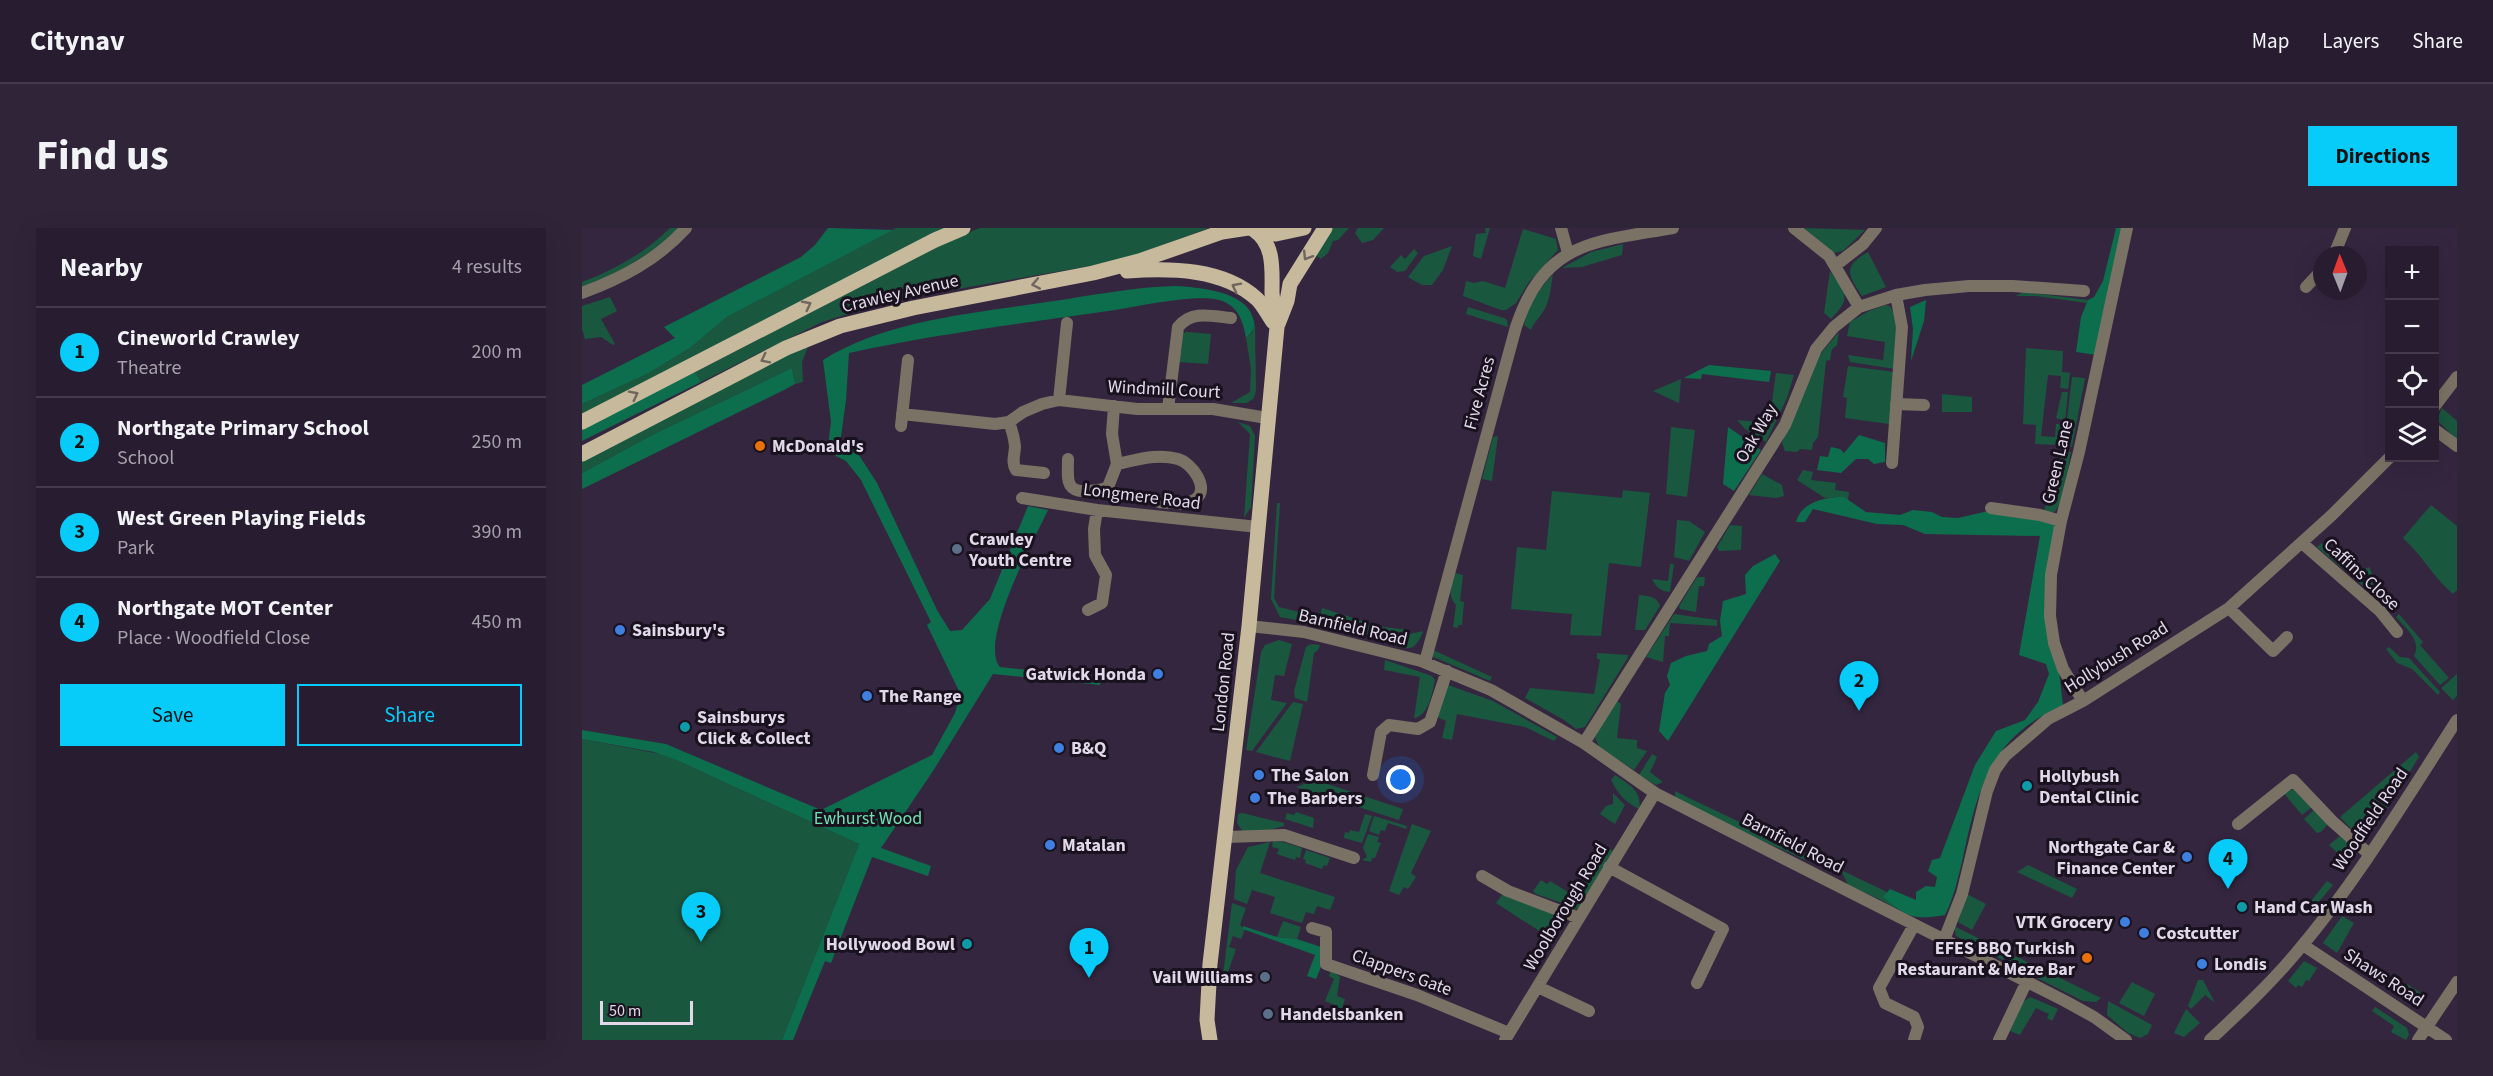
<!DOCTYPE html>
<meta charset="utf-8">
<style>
body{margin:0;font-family:"Source Sans 3",sans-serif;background:#302538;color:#f1f3f6}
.controls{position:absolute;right:18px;top:18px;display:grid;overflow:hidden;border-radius:0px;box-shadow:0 6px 24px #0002}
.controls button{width:54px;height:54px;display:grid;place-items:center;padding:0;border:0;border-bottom:2px solid #443a4c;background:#281c30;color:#f1f3f6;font:30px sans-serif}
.compass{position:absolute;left:1731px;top:18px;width:54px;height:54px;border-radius:50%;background:#281c30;box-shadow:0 6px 24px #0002;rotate:359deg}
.scale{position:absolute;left:18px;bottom:15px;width:93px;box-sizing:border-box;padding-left:6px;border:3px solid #e1d8e9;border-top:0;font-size:16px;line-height:21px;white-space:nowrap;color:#e1d8e9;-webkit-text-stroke:4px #19121e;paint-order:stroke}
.you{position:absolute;left:819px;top:552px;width:21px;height:21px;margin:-15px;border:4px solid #fff;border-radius:50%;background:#1a73e8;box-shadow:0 0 0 9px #1a73e833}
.badge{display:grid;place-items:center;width:39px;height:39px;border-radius:50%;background:#07cbf9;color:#111;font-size:20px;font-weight:700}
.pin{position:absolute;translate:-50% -50px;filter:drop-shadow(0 2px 3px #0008)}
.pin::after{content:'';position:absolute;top:32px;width:21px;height:18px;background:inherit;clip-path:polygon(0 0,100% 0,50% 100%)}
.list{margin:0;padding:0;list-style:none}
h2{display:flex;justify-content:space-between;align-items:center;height:78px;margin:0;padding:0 24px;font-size:26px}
h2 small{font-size:20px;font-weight:400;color:#a5a1ab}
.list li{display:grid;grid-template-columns:39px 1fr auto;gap:18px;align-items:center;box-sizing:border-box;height:90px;padding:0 24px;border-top:2px solid #443a4c}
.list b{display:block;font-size:22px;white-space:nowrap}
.list p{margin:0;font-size:20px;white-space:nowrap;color:#a5a1ab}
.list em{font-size:20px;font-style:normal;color:#a5a1ab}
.actions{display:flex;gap:12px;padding:18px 24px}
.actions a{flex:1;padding:14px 0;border:2px solid #07cbf9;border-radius:0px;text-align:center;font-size:21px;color:#07cbf9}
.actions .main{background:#07cbf9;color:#111}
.icon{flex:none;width:33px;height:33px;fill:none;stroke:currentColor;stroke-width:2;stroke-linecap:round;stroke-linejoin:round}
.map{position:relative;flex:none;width:1875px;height:812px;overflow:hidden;border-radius:0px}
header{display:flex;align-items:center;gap:36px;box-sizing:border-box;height:84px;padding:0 30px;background:#281c30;border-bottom:2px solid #443a4c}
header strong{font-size:28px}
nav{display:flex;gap:33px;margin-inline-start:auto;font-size:21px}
.intro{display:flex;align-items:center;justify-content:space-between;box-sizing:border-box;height:144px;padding:0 36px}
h1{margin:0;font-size:42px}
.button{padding:15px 27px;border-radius:0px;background:#07cbf9;color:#111;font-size:21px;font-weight:700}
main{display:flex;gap:36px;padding:0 36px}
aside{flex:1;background:#281c30;border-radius:0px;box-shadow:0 6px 24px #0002}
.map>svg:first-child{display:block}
.green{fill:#1a573f}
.forest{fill:#0d6e4d}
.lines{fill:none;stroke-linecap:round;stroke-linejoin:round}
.minor{stroke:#7a7365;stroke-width:12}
.primary{stroke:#c7b99c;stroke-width:15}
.oneway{stroke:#70665d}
.food-dot{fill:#e8710a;stroke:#19121e;stroke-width:2}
.service-dot{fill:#5c6f8a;stroke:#19121e;stroke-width:2}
.shop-dot{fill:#3f7fe0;stroke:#19121e;stroke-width:2}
.culture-dot{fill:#0f9aa8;stroke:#19121e;stroke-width:2}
.labels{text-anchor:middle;stroke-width:6;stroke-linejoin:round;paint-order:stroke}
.street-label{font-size:18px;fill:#e1d8e9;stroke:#19121e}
.poi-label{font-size:18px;font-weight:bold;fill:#e1d8e9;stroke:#19121e;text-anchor:start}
.park-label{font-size:18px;fill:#6ee3b1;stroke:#19121e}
</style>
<header>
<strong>Citynav</strong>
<nav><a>Map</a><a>Layers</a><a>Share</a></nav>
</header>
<div class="intro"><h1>Find us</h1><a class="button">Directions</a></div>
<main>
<aside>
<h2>Nearby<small>4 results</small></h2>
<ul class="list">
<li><span class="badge">1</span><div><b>Cineworld Crawley</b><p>Theatre</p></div><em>200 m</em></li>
<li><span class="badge">2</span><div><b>Northgate Primary School</b><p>School</p></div><em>250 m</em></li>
<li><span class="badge">3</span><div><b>West Green Playing Fields</b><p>Park</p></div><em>390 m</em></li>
<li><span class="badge">4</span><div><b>Northgate MOT Center</b><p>Place · Woodfield Close</p></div><em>450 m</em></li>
</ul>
<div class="actions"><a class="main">Save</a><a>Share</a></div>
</aside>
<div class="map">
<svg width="1875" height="812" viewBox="0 0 1875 812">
<rect width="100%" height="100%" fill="#352640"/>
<!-- green -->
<path class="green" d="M88,0h9c-32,30 -57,43 -97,59v-5c34,-13 63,-29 88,-54z
M314,0h50l-364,187v-11l65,-30 43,-26 37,-31z
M398,0h229l-76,28 -37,9 -202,35 -72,22 -121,60 -6,-10 260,-134z
M751,0h16l-11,12 -5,1 -5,12 -7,6 -8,-5z
M776,0h26l-11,12 -11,3 -7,-10z
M903,0h5l-9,31 -8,-3 3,-22 10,-1z
M1222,0l61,2 -22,21 -9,2z
M941,1l33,10 2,11 -29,32 -13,21 -10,7h-5l-38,-14 3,-15 8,2 9,-2 22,7z
M1041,16l-1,11 -40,12 -20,1 29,-16z
M870,18l-9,24 -11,15h-10l-14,-8 16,-21z
M832,21l4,4 -13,18 -8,1 -7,-5 11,-12 4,4z
M1286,24l18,35 -24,9c-16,-23 -18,-30 6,-44z
M1248,43c16,23 22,26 1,48l-7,-6z
M971,46c-2,12 -3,29 -11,39 -4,7 -8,9 -11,17l-7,-5c4,-20 15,-36 29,-51z
M1441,64l65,8 -1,3 -51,-7h-20z
M28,69l7,14 -16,8 14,25 -2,1 -12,-8 -16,2 -3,-10v-23z
M1304,77l4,1c11,18 6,42 5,63l-45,-7 -2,-7 35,5 2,-18 -38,-6 3,-14 19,-11z
M886,79l36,11 3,2 1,7 -42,-13z
M673,95l1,67 -2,8 -7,5h-16l19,-11 1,-23 -5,-31 6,-5z
M605,104l24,2 -3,30 -30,-2 5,-29z
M1257,104l-2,13 -5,4 -2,11 -4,1 -8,76 -5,6 -1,7 -12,-1 -3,3 -12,-1 -3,-8 4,-12 31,-73z
M227,116l-7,18 1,20 -8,2 -3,-16 -138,66 -72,39v-18z
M1444,120l37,3 -1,21 8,1 -2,16 -8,-1 1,-12 -13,-1 -7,61 14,1 1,-13h8l-3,21 -26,-1 1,-19 -13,-1z
M1266,138l47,6 -6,52 -44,-6 2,-20 -4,-1z
M1194,145l18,2 -7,23 -21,44 -21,-13 -8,-9 32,3z
M1490,149l13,1 -13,69 -8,-2z
M1099,151l-2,24 -26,-12z
M1480,164h6l-3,29 -9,-3z
M1360,166l30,3v15h-30z
M1860,180l15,13v19l-20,-20z
M656,194l12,4 5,10 -4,71 -7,11 6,-84z
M1089,199l24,3 -8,67 -21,-3z
M916,208l-6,45 -10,-2 11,-42z
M1481,221l8,3c-4,18 -4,51 -20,63l-8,-1z
M1221,242l10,2 -2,8 25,3 -1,7 14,2 -1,8 -4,-3 -19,1 -28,-18z
M1180,246l20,11 2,11 -8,2 -27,-3z
M1041,262l27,3 -9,74 -32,-4 -8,73 -31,-1 2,-21 -61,-5 6,-62 29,3 6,-59 70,7z
M695,275h3l-6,95 5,9 24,6 -1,8 -22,-4 -9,-18z
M1849,277l26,21v64l-4,4c-19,-16 -31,-39 -50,-56z
M1095,292l12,1 16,11 -16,29 -15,-4z
M1148,297l12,1 -1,24 -22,1 -2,-4z
M1740,315l36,30 11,-6 9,19 -9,5 -52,-44z
M1088,336h4l-4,28c-9,0 -14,-5 -18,-13l16,2z
M873,345l8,2 -3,26 4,1 -2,23h-4v3l-5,-1 3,-22c-9,-9 -5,-21 -1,-32z
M1115,349h8l-1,9h-5l-3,26 -16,-3 -1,-3z
M1057,367c9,1 18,1 21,11l-15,24h-10z
M740,380l44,14v3l44,5 -32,7 -60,-12z
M1092,386l43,6v6l-47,-3 -1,13h-4l-2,26 -17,-5z
M1817,386l24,28 -3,3 29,33 -9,7 -26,-29c8,-16 -8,-27 -18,-39z
M841,403c-9,26 -20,17 -40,9z
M697,412l13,4 -8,32 -9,-1 -4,25 16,3 -35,48 -6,-1 15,-98 4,-7z
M729,416l9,1 -2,5 -4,3 -7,49 -12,-4 -1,-7 12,-44z
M1807,419l11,10 9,1 31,34 -2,3 -26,-26 -15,-6 -11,-14z
M849,421l61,28 -2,4 -61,-26z
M1015,425l31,2 -1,4 -42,68 -9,2 -12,-9 -39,-22 5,-10 64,6 6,-34 -3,-1z
M803,432l47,16 3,4c-3,13 -6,36 -21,38l6,-41 -36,-7z
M1875,446v22l-4,4 -12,-12z
M866,457l45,16 64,36 -3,4 -29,-14 -68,-13 -5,26 -10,-2 4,-17 -7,-3 -2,-5z
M1035,473l4,3 -4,34 20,2v8l10,3 -13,19 -34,-22 -5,-10 3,-9z
M711,474l10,2 -13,57 -34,-9z
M0,511l83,16 194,89 -77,196h-200z
M1834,524l3,5 -45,72 -12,7 -7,-3 -15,-16z
M1070,526l5,3 -7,15 13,10 -7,3 -17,-10z
M1033,547c12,8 28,16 24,34 -14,-7 -21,-15 -28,-29z
M733,552l88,29 -4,11 -103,-33z
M1712,561l5,3 13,15 -10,8 -19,-23z
M1093,563l14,7 126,60 -10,2 -69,-31 -61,-32z
M1031,565l12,12 -10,19 -15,-10 6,-8 7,-2z
M1732,582l14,14 -7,8 -4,1 -13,-14z
M714,584l18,6 -1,10 -28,-9 2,-6 7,2z
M660,585l42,10v3l-26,7 -15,-1 -6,-9 1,-9z
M783,586l7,2 -10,27 -18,-5 1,-6 4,1 1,-3 9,2z
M792,588l33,10 -1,3 -18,-6 -3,8 -4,-1 -2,5 -10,-4z
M830,596l19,7 -20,42 5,4 -8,12 -4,-2 -5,8 -10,-4z
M786,606l11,3 -2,5 4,1 -6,15h-3l-1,4 -9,-2 5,-3 -4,-9z
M1758,608l16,14 -8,13 -19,-18z
M691,613l10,1 19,6 -2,10 -4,-1 -1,3 -18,-6 2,-5 -7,-2z
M688,614l-10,31 75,24 -5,13 -13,-4 -3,8 -8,-2 -4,11 -32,-10 5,-16 -23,-7 -5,14 -13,-5 2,-29 12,-23z
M1023,618l8,5 -33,55 -6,5 -6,-2z
M724,622l24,8 -3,8 -3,-1 -2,4 -17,-6 1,-3 -3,-1z
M1446,637l49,24 -5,9 -55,-26z
M1259,642l46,22 -3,5 17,15 -20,-12 -33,-15z
M959,652l6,4 3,-3 21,13 -6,10 -29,-10 -3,-3z
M1745,653l6,4 -21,25 -5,-4z
M1385,666l19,10 -14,26 -14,-8z
M920,667h7l50,20 -12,21 -51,-33z
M650,675l14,5 -6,17 5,4 -4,10 -8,-3 -4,11 7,2 -9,26h-4z
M1760,688l12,7 -17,30 -14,-10z
M701,693l18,6 -4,12 -20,-2z
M1372,698l54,27 -5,7 -47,-24z
M1428,727l7,2 84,41 -5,4 -13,-1 -76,-38z
M1722,733l13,7 -8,13 -3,-1 -4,7 -4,-2 -2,3 -8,-7z
M749,742l9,7 -3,19 8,3 -4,12 -4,-5 -12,-5 9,-22 -5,-3z
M1616,752h5l12,23 -10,-8 -14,14 -3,-3z
M1550,754l23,12 -11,22 -25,-13z
M1825,756l14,9 -7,11 -14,-9z
M1448,769l28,12 -6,12 -5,-3 2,-4 -13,-6 -16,27 -10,-4 13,-29z
M1526,773l44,24 -4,9 -8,4 -12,-5 -21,-18z
M1793,779l32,21 2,7 -3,5 -15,-8 3,-6 -22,-15z
M1604,781l14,14 -16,14 -10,-4z"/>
<!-- forest -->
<path class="forest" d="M246,0l65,2 -166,87 -37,31 -43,26 -65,30v-19l93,-47 -11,-11 137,-70 14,-12z
M1534,0h9l-28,127 -21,-3 5,-35 7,-17 6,-3 9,-16z
M593,58c22,1 71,5 78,32 3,9 0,14 -7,20 -3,-17 -8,-33 -27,-38 -22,-6 -79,6 -104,10 -89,13 -179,24 -266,43l-3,47 -6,44 15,5 22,34 60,127 13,21 12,-1 28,-31 38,-93 20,4c-13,28 -70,131 -48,157l101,11 -1,7 -107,-11 -60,97 -52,77 50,18 -3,10 -56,-19 -41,106 -6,-2 -32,79h-11l77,-196 -183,-84 -22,-8 -72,-13v-9l84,14 155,66 111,-55 23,-42 4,-14 -1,-10 -31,-64 4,-3 -70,-142 -15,-19 -10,-5 -8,-10 3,-24 -8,-62c63,-40 151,-47 224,-58 43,-6 85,-15 128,-16z
M1344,72l-2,21 -13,40 2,-32 -3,-22z
M1127,137l62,6 -2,11 -67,-8 -1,5 -17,-1z
M210,140l3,16 -13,7 -200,98v-16l72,-39z
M113,144l6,10 -119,59v-12z
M1146,199l33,23 -27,41 -11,-7z
M1277,207l26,8v19l-11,2 -6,-5h-12l-15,14 -24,-3 3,-14 8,1 3,-10 9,2 4,4z
M1257,269h5l22,15 34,3 13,-5 19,2 10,5 16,1 30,-7 70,13 -10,49 15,133c-74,30 -86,85 -101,156 -5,19 -8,35 -17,53 -32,5 -37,3 -62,-18l7,-8 26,11v-8l10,-6 9,1 2,-10 -9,-6 4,-11 8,-2 35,-93 21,-34 29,-11 13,-18 11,-28 -3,-10 -27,-9 21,-119 -115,-2 -22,-9 -26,-1 -64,-15 -8,13h-9c5,-19 26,-24 43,-25z
M1193,326l5,7 -112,180 -9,-10 6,-38 5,-8 -3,-9 4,-13 15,-7 21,-5 2,-7 13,-8 -2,-15 3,-20 23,-7 -1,-19 8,-9z
M661,698l34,11 20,2 27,9 -1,14 -7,17 -9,-3 8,-21 -72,-26z"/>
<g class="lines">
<!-- minor -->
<path class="minor" d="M979,0l7,25
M1212,0l35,28 30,51
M1752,27l11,-27
M1254,37l27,-21 13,-16
M1724,59l16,-17
M0,65c40,-15 75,-33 104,-65
M477,172l8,-77
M1314,176l28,1
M532,178l-2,28 5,30c20,-4 41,-11 61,-5 14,4 32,29 18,40 -9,7 -27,4 -37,3
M1852,179l23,-30
M586,181l10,-82c14,-17 33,-11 53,-9
M320,186l93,10 14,-2 14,-10 19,-8 17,-4 78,9h76l54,9
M427,194c3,8 5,15 6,24 0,9 -4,16 1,24l28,3
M319,198l7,-66
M1852,201l23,17
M486,231c0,19 -4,34 21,32 7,-1 13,-1 19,-4l9,-23
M1310,235l10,-136 -6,-32
M440,270l75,12 161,17
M1409,280l49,7 21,6
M1720,315l78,68 17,21
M1647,380l44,43 14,-14
M506,382l14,-7 4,-28 -11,-20 -1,-26 3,-19
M667,398l55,6 117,29 70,29 93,53 71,50 410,208 29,16 32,23
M843,434l91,-335c29,-87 79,-85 157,-99
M1501,473l-20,-32 -9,-26 -4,-27 1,-41 10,-54 18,-69 48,-224
M1002,515l201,-318 31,-76 18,-22 25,-20 37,-12 29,-5 44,-4h44l71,5
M791,547l8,-43 8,-7 29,4 12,-7 17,-51
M1656,596l55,-44 39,41 37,33
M644,609l58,-2 70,23
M1027,639l114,62 -26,54
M900,648l26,15 71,27
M1332,697l-35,63 6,15 29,14 4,10 -4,13
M730,700l14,4v32l91,31 92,38
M1362,712l18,-46 25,-103 8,-21 10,-14 43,-37 35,-18 146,-93 103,-93 58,-58
M1721,717l143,95
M956,759l51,24
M923,812l150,-247
M1417,812l28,-59
M1628,812c30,-28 60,-56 86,-87 61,-72 110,-154 161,-233
M1836,812l39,-58"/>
<!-- primary -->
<path class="primary" d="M672,2l22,4 28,-6
M545,43c43,-3 96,-3 130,28 7,7 11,16 16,23
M696,96l9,-23 3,-17 35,-56
M0,194l353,-182 28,-12
M0,226l204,-106 54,-22 73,-18 180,-35 46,-12 83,-29 26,-4
M628,812l-3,-20 3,-56 39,-338 28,-299c-2,-11 -4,-23 -5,-34 0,-22 3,-49 -18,-63"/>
</g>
<!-- one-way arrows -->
<defs><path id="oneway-chevron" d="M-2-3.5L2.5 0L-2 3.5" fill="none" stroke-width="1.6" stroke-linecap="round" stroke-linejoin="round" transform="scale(1.5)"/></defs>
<g class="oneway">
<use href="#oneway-chevron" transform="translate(725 28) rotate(122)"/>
<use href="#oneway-chevron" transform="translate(454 56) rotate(169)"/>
<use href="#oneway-chevron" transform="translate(654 59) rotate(-153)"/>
<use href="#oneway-chevron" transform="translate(225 77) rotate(-27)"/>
<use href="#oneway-chevron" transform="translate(183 131) rotate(153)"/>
<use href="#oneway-chevron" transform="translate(52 167) rotate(-27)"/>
</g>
<!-- markers -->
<g class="food-dot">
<circle cx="178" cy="218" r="6"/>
<circle cx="1505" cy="730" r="6"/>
</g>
<g class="service-dot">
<circle cx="375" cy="321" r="6"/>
<circle cx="683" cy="749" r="6"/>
<circle cx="686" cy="786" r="6"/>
</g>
<g class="shop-dot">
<circle cx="38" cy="402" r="6"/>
<circle cx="576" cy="446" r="6"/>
<circle cx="285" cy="468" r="6"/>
<circle cx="477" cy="520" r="6"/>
<circle cx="677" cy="547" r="6"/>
<circle cx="673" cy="570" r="6"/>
<circle cx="468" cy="617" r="6"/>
<circle cx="1605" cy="629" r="6"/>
<circle cx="1543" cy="694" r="6"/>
<circle cx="1562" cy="705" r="6"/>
<circle cx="1620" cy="736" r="6"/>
</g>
<g class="culture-dot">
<circle cx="103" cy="499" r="6"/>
<circle cx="1445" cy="558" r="6"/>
<circle cx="1660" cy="679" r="6"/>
<circle cx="385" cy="716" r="6"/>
</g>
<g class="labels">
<!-- street labels -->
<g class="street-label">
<text transform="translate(318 65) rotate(-13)" y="6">Crawley Avenue</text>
<text transform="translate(582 161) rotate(3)" y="6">Windmill Court</text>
<text transform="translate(897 165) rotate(-75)" y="6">Five Acres</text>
<text transform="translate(1174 205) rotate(-60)" y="6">Oak Way</text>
<text transform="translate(1475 234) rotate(-77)" y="6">Green Lane</text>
<text transform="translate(560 268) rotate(7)" y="6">Longmere Road</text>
<text transform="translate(1780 346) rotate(43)" y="6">Caffins Close</text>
<text transform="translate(771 399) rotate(13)" y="6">Barnfield Road</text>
<text transform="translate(1534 429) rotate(-32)" y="6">Hollybush Road</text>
<text transform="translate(641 454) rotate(-84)" y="6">London Road</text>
<text transform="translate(1788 591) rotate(-56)" y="6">Woodfield Road</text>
<text transform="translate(1211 615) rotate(27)" y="6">Barnfield Road</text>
<text transform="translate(983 679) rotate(-59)" y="6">Woolborough Road</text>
<text transform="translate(820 744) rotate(20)" y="6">Clappers Gate</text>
<text transform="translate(1802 749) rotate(33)" y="6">Shaws Road</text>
</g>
<!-- poi labels -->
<g class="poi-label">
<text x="190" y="224">McDonald's</text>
<text x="387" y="317">Crawley<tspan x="387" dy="21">Youth Centre</tspan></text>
<text x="50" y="408">Sainsbury's</text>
<text x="564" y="452" text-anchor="end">Gatwick Honda</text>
<text x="297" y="474">The Range</text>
<text x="115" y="495">Sainsburys<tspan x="115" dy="21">Click &amp; Collect</tspan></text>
<text x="489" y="526">B&amp;Q</text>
<text x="689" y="553">The Salon</text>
<text x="1457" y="554">Hollybush<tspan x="1457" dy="21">Dental Clinic</tspan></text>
<text x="685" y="576">The Barbers</text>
<text x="480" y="623">Matalan</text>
<text x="1593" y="625" text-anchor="end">Northgate Car &amp;<tspan x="1593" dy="21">Finance Center</tspan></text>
<text x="1672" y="685">Hand Car Wash</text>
<text x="1531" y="700" text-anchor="end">VTK Grocery</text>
<text x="1574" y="711">Costcutter</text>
<text x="373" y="722" text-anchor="end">Hollywood Bowl</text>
<text x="1493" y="726" text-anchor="end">EFES BBQ Turkish<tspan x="1493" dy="21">Restaurant &amp; Meze Bar</tspan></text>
<text x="1632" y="742">Londis</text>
<text x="671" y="755" text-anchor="end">Vail Williams</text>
<text x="698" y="792">Handelsbanken</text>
</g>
<!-- park labels -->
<g class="park-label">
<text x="286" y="596">Ewhurst Wood</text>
</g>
</g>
</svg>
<div class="controls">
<button>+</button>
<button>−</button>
<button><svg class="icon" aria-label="locate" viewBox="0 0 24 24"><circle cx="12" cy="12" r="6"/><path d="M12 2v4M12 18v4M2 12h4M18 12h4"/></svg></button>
<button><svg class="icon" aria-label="layers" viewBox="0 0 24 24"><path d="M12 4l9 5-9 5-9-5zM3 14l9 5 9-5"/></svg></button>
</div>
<svg class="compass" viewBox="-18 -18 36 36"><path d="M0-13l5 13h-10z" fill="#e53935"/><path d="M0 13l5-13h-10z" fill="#a5a1ab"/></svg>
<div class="scale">50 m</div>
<div class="you"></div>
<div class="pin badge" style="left:507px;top:750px">1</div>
<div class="pin badge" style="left:1277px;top:483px">2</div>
<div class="pin badge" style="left:119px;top:714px">3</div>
<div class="pin badge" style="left:1646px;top:661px">4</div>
</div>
</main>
